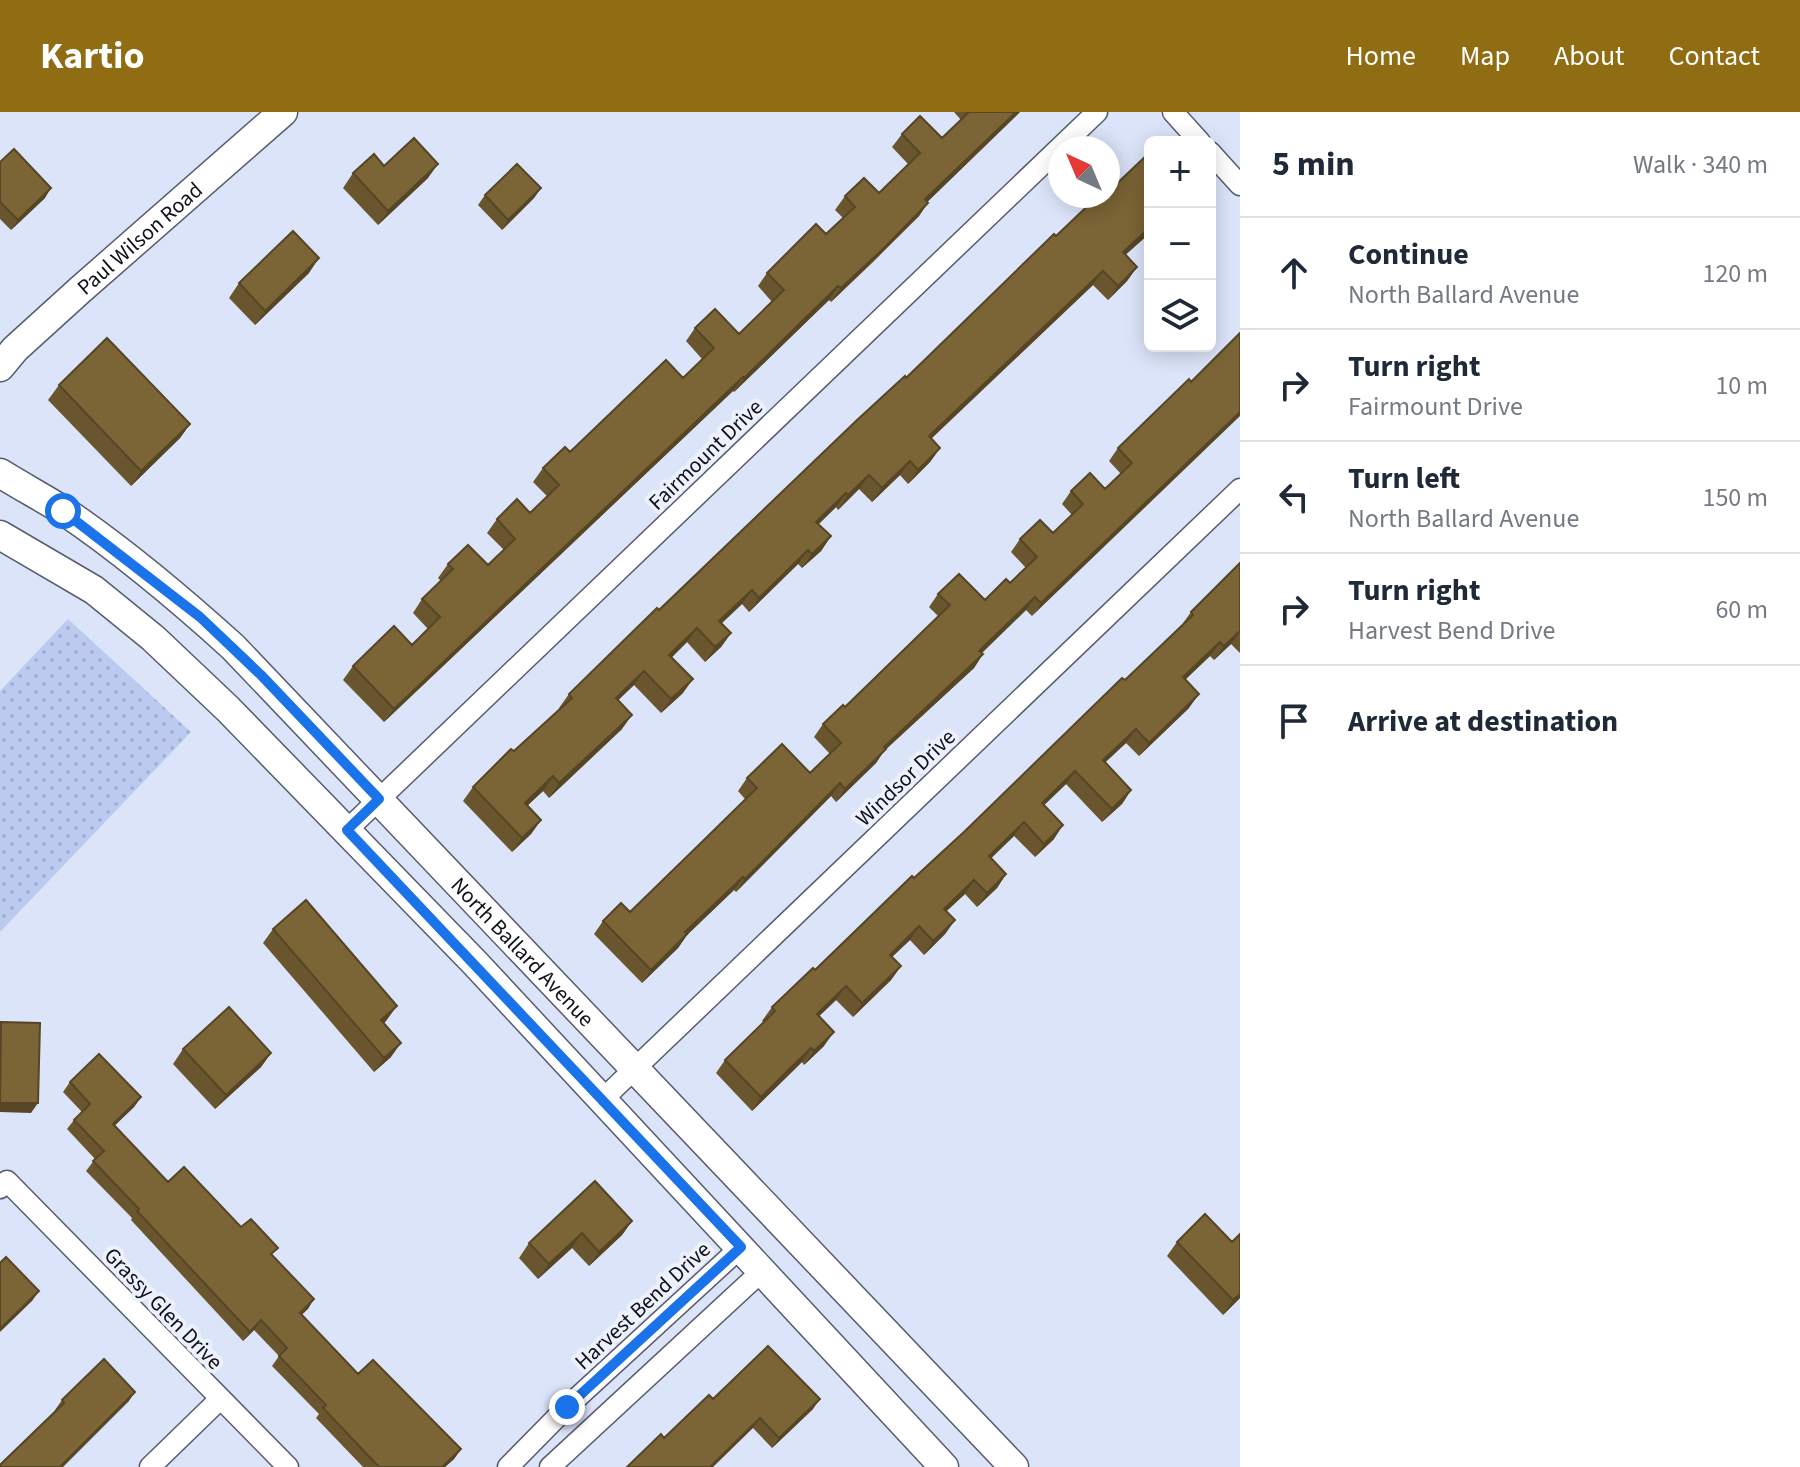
<!DOCTYPE html>
<meta charset="utf-8">
<style>
body{margin:0;font-family:"Source Sans 3",sans-serif;background:#f6f6f7;color:#1f2937}
.controls{position:absolute;right:24px;top:24px;display:grid;overflow:hidden;border-radius:12px;box-shadow:0 4px 20px #0003}
.controls button{width:72px;height:72px;display:grid;place-items:center;padding:0;border:0;border-bottom:2px solid #e0e1e3;background:#fff;color:#1f2937;font:40px sans-serif}
.compass{position:absolute;left:1048px;top:24px;width:72px;height:72px;border-radius:50%;background:#fff;box-shadow:0 4px 20px #0003;rotate:316deg}
.stop{position:absolute;width:24px;height:24px;margin:-18px;border:6px solid #1a73e8;border-radius:50%;background:#fff}
.stop.end{background:#1a73e8;border-color:#fff;box-shadow:0 2px 8px #0008}
.list{margin:0;padding:0;list-style:none}
h2{display:flex;justify-content:space-between;align-items:center;height:104px;margin:0;padding:0 32px;font-size:34px}
h2 small{font-size:26px;font-weight:400;color:#747a83}
.list li{display:grid;grid-template-columns:52px 1fr auto;gap:24px;align-items:center;box-sizing:border-box;height:112px;padding:0 32px;border-top:2px solid #e0e1e3}
.list b{display:block;font-size:30px;white-space:nowrap}
.list p{margin:0;font-size:26px;white-space:nowrap;color:#747a83}
.list em{font-size:26px;font-style:normal;color:#747a83}
.icon{flex:none;width:44px;height:44px;fill:none;stroke:currentColor;stroke-width:2;stroke-linecap:round;stroke-linejoin:round}
.map{position:relative;flex:none;width:1240px;height:1355px;overflow:hidden}
header{display:flex;align-items:center;gap:48px;box-sizing:border-box;height:112px;padding:0 40px;background:#906c12;color:#fff}
header strong{font-size:38px}
nav{display:flex;gap:44px;margin-inline-start:auto;font-size:28px}
main{display:flex}
aside{flex:1;background:#fff}
.map>svg:first-child{display:block}
.green{fill:url(#green-dots)}
.lines{fill:none;stroke-linecap:round;stroke-linejoin:round}
.street-casing{stroke:#575d6f;stroke-width:23}
.secondary-casing{stroke:#575d6f;stroke-width:31}
.street{stroke:#fff;stroke-width:20}
.secondary{stroke:#fff;stroke-width:28}
.wall{fill:#6a562e}
.shaded-wall{fill:#564625}
.building{fill:#7b6435;stroke:#564625;stroke-width:2}
.route{stroke:#1a73e8;stroke-width:10}
.labels{text-anchor:middle;stroke-width:8;stroke-linejoin:round;paint-order:stroke}
.street-label{font-size:22px;fill:#0f1118;stroke:#edf1fe}
</style>
<header>
<strong>Kartio</strong>
<nav><a>Home</a><a>Map</a><a>About</a><a>Contact</a></nav>
</header>
<main>
<div class="map">
<svg width="1240" height="1355" viewBox="0 0 1240 1355">
<defs>
<pattern id="green-dots" width="8" height="8" patternUnits="userSpaceOnUse" patternTransform="scale(2)"><rect width="8" height="8" fill="#bccaf0"/><path d="M2 2h.1M6 6h.1" fill="none" stroke="#a0accd" stroke-width="1.8" stroke-linecap="round"/></pattern>
</defs>
<rect width="100%" height="100%" fill="#dce4f9"/>
<!-- green -->
<path class="green" d="M68,507l123,113 -191,200v-241z"/>
<g class="lines">
<defs>
<path id="street" d="M1173,0l27,30
M1210,40l30,33
M347,718l750,-718
M602,988l638,-611
M0,1076l7,-7 281,286
M150,1355l69,-67
M508,1355l59,-60 174,-160
M550,1355l213,-197"/>
<g id="secondary">
<path id="s1" d="M0,255l15,-18 65,-59 203,-178"/>
<path id="s2" d="M0,361c21,13 43,25 64,38 59,40 116,88 169,136l781,820"/>
<path d="M0,423l94,55 59,48 75,71 247,254 469,504"/>
</g>
</defs>
<!-- street casing -->
<use href="#street" class="street-casing"/>
<!-- secondary casing -->
<use href="#secondary" class="secondary-casing"/>
<!-- street -->
<use href="#street" class="street"/>
<!-- secondary -->
<use href="#secondary" class="secondary"/>
</g>
<!-- wall -->
<path class="wall" d="M954,0h66l-93,90 -8,14 -47,47 -41,39 -2,-2 -95,92 -1,-1 -349,331 -41,-42 10,-14 59,-21 16,-16 -15,-16 9,-14 19,-18 -3,-3 10,-14 40,1 16,-15 -17,-17 10,-14 33,-6 17,-17 -14,-14 10,-14 140,-90 19,-19 -16,-18 9,-13 44,6 33,-32 -14,-16 9,-13 59,-39 17,-16 -8,-8 10,-14 34,-3 29,-29 -16,-17 10,-13 40,4 19,-18z
M1150,40v81l-25,22 12,12 -10,14 -19,19 -15,-15 -162,154 9,9 -10,14 -22,22 -8,-9 -28,27 -13,-13 -21,21 -2,-3 -17,17 12,12 -10,15 -19,17 -4,-4 -49,48 -7,-8 -20,19 9,10 -10,14 -16,15 -18,-20 -15,15 11,36 -22,20 -27,-28 -16,15 4,29 -73,69 -6,-7 -16,15 14,14 -10,14 -19,18 -49,-51 10,-14 87,-78 -1,-1 10,-14 487,-458 52,-40z
M0,50l45,36 -34,32 -11,-11z
M384,54l44,12 -50,47 -35,-37 10,-15z
M541,76l-7,10 -32,32 -24,-25 7,-10z
M309,161l-54,52 -26,-27 10,-15z
M1240,221l-208,283 -6,-6 -44,43 1,1 -9,14 -90,83 -8,12 -40,39 -5,-6 -95,96 -2,-2 -47,45 -9,13 -36,35 -48,-49 9,-13 27,-9 115,-113 -7,-8 9,-13 63,-5 20,-19 -16,-17 9,-13 22,-17 93,-91 -9,-9 9,-13 47,6 25,-17 16,-15 -15,-16 9,-13 33,-6 19,-18 -10,-11 9,-13 34,-2 16,-15 -12,-13 9,-13 73,-66z
M59,273l131,39 -10,14 -49,48 -83,-86z
M1240,451v90l-9,-9 -17,16 -4,-4 -25,24 4,28 -50,48 -13,-13 -21,19 26,28 -9,14 -20,18 -36,-38 -22,21 10,34 -19,18 -21,-21 -23,22 15,16 -9,14 -20,19 -12,-13 -19,17 9,9 -10,14 -21,21 -14,-15 -18,17 9,9 -10,14 -38,37 -17,-17 -17,16 5,30 -20,19 -2,-3 -50,49 -36,-38 9,-13 39,-37 -2,-2 10,-14 43,-37 150,-139 160,-151 56,-54 10,-14z
M273,817l113,92 -2,2 7,34 -17,15 -111,-129z
M183,937l88,4 -10,14 -46,42 -42,-45z
M70,970l71,15 -7,10 -20,19 54,56 73,45 31,29 42,43 -13,16 57,59 103,75 -7,10 -9,8h-82l-47,-49 3,-4 -47,-48 7,-10 -25,-26 -11,11 -112,-121 1,-2 -46,-47 9,-12 -28,-30 7,-9 8,-8 -19,-20z
M632,1109l-10,14 -33,31 -17,-18 -34,31 -19,-21 10,-15z
M1177,1130h55l8,56 -17,17 -56,-59z
M135,1280l-7,10 -72,9 -1,-1 7,-10z
M713,1287l100,10 -41,39 -19,-20 -89,10z"/>
<!-- shaded-wall -->
<path class="shaded-wall" d="M1016,0h4l-104,101 9,-14z
M438,52l-10,14 -50,47 10,-14z
M51,76l-6,10 -34,32 7,-10z
M541,76l-7,10 -32,32 6,-10z
M928,91l-9,13 -88,86 10,-14z
M1150,115v6l-37,33 10,-14z
M319,146l-10,15 -54,52 10,-14z
M1137,155l-10,14 -19,19 10,-14z
M1103,159l-10,14 -174,165 10,-14z
M838,174l-9,14 -95,92 10,-14z
M743,265l-10,14 -349,331 10,-13z
M1240,300v4l-208,200 9,-13z
M190,312l-10,14 -49,48 10,-15z
M940,336l-10,14 -22,22 10,-14z
M910,349l-10,14 -28,27 10,-14z
M869,363l-10,14 -21,21 10,-15z
M846,381l-10,14 -30,29 10,-14z
M831,424l-10,15 -19,17 10,-14z
M808,438l-10,14 -49,48 10,-14z
M752,478l-10,14 -33,31 10,-14z
M1035,485l-9,13 -56,54 9,-13z
M697,516l-10,14 -27,27 9,-14z
M1240,520l-9,12 -17,16 10,-14z
M731,521l-10,14 -16,15 10,-15z
M1220,530l-10,14 -37,35 10,-14z
M983,542l-9,14 -90,83 -8,12 -40,39 9,-13 39,-42z
M644,559l-10,14 -28,27 10,-14z
M693,567l-10,14 -22,20 10,-14z
M1199,582l-10,14 -50,48 10,-13z
M632,603l-10,14 -73,69 10,-15z
M1136,617l-10,14 -33,31 10,-14z
M1075,659l-9,13 -34,33 10,-14z
M553,664l-10,15 -28,26 10,-14z
M840,671l-9,13 -95,96 9,-13z
M1131,678l-9,14 -20,18 10,-13z
M541,708l-10,14 -19,18 10,-14z
M1024,710l-10,14 -35,34 10,-14z
M1063,713l-9,14 -19,18 9,-13z
M1006,762l-9,14 -20,19 10,-14z
M743,765l-9,13 -47,45 -9,13 -36,35 9,-13 34,-38z
M974,768l-9,14 -31,29 10,-14z
M955,808l-10,14 -21,21 9,-14z
M919,814l-9,14 -30,28 10,-13z
M901,854l-10,14 -38,37 9,-14z
M846,874l-10,14 -29,28 10,-14z
M397,894l-11,15 -15,13 10,-14z
M834,920l-10,14 -20,19 10,-14z
M401,931l-10,14 -17,15 10,-14z
M811,936l-9,14 -50,49 9,-14z
M271,941l-10,14 -46,42 11,-14z
M141,985l-7,10 -28,27 7,-10z
M0,991h38l-7,10 -31,-1z
M632,1109l-10,14 -33,31 10,-14z
M582,1121l-10,15 -34,31 11,-15z
M39,1179l-7,10 -32,31v-3z
M1240,1182v4l-17,17 10,-15z
M314,1187l-6,10 -15,14 7,-10z
M261,1208l-7,10 -11,11 7,-9z
M135,1280l-7,10 -65,65h-3z
M820,1287l-7,10 -41,39 7,-10z
M760,1306l-7,10 -40,39h-3z
M461,1337l-7,10 -9,8h-3z"/>
<!-- building -->
<path class="building" d="M969,0h47l-91,87 3,4 -46,47 -41,38 -3,-2 -94,92 -1,-1 -349,332 -41,-43 41,-40 18,19 28,-28 -18,-18 31,-30 -5,-5 20,-19 20,20 27,-26 -18,-20 20,-20 13,14 29,-28 -16,-17 22,-21 5,5 96,-92 17,18 31,-30 -19,-20 20,-19 24,25 45,-44 -17,-17 49,-49 10,10 29,-27 -10,-11 19,-18 15,15 41,-40 -18,-19 18,-18 22,22z
M414,26l24,26 -50,47 -35,-38 21,-19 10,12z
M14,37l37,39 -33,32 -18,-18v-40z
M1150,40v75l-27,25 14,15 -19,19 -15,-15 -174,165 11,12 -22,22 -8,-9 -28,27 -13,-13 -21,20 -2,-2 -30,29 15,14 -19,18 -4,-4 -49,48 -7,-8 -33,31 12,12 -16,14 -18,-19 -28,27 24,24 -22,20 -27,-28 -28,27 16,17 -73,68 -6,-7 -28,27 16,17 -19,18 -49,-51 38,-38 3,2 58,-53 -3,-4 88,-86 2,2 197,-189 49,-45 1,2 148,-144 2,2 42,-40h10v-4z
M517,52l24,24 -33,32 -23,-25z
M293,119l26,27 -54,53 -26,-28z
M1240,221v79l-199,191 -6,-6 -56,54 4,3 -99,93 2,2 -41,40 -5,-6 -95,96 -2,-2 -58,55 2,2 -36,36 -48,-49 18,-18 9,9 76,-74 51,-50 -10,-10 35,-34 28,29 31,-30 -18,-19 20,-19 2,2 105,-102 -12,-11 21,-20 26,26 21,-21 4,4 27,-26 -17,-18 20,-19 13,13 30,-29 -12,-13 19,-18 15,16 27,-26 -14,-15 71,-69 2,3z
M107,226l83,86 -49,47 -82,-86z
M1240,451v68l-16,15 -4,-4 -37,35 16,17 -50,49 -13,-14 -33,31 28,30 -19,19 -37,-38 -33,32 21,22 -19,19 -20,-22 -35,34 17,18 -19,19 -13,-13 -30,29 11,11 -22,21 -14,-15 -29,29 11,11 -39,37 -16,-17 -29,28 17,18 -20,19 -3,-3 -50,49 -36,-37 50,-49 -3,-4 41,-39 2,2 97,-94 2,2 51,-47 157,-153 3,2 68,-65 -2,-3z
M306,788l91,106 -16,14 20,23 -17,15 -111,-129z
M229,895l42,46 -45,42 -43,-46z
M1,910l39,1 -2,80h-38z
M99,942l42,43 -28,27 55,58 16,-15 57,60 10,-8 27,29 -7,6 43,45 -14,14 58,61 15,-14 88,89 -19,18h-63l-56,-59 3,-3 -47,-49 8,-8 -26,-28 -11,12 -113,-121 2,-2 -46,-48 11,-10 -30,-31 16,-16 -20,-22z
M595,1069l37,40 -33,31 -17,-19 -33,31 -20,-21z
M1205,1102l27,28 8,-8v60l-7,6 -56,-58z
M6,1145l33,34 -39,38v-66z
M768,1234l52,53 -41,39 -19,-20 -50,49h-83l34,-33 3,4 45,-43 4,4z
M104,1247l31,33 -75,75h-60v-2l64,-62 -2,-3z"/>
<g class="lines">
<!-- route -->
<path class="route" d="M63,399l137,106 61,58 118,124 -32,31 394,417 -174,160"/>
</g>
<g class="labels">
<!-- street labels -->
<g class="street-label">
<text dy="8" stroke="none"><textPath href="#s1" startOffset="190">Paul Wilson Road</textPath></text>
<text transform="translate(705 342) rotate(-44)" y="8">Fairmount Drive</text>
<text transform="translate(905 665) rotate(-44)" y="8">Windsor Drive</text>
<text dy="8" stroke="none"><textPath href="#s2" startOffset="712">North Ballard Avenue</textPath></text>
<text transform="translate(642 1193) rotate(-43)" y="8">Harvest Bend Drive</text>
<text transform="translate(164 1196) rotate(46)" y="8">Grassy Glen Drive</text>
</g>
</g>
</svg>
<div class="controls">
<button>+</button>
<button>−</button>
<button><svg class="icon" aria-label="layers" viewBox="0 0 24 24"><path d="M12 4l9 5-9 5-9-5zM3 14l9 5 9-5"/></svg></button>
</div>
<svg class="compass" viewBox="-18 -18 36 36"><path d="M0-13l5 13h-10z" fill="#e53935"/><path d="M0 13l5-13h-10z" fill="#747a83"/></svg>
<div class="stop" style="left:63px;top:399px"></div>
<div class="stop end" style="left:567px;top:1295px"></div>
</div>
<aside>
<h2>5 min<small>Walk · 340 m</small></h2>
<ul class="list">
<li><svg class="icon" aria-label="ahead" viewBox="0 0 24 24"><path d="M12 20V5M6 11l6-6 6 6"/></svg><div><b>Continue</b><p>North Ballard Avenue</p></div><em>120 m</em></li>
<li><svg class="icon" aria-label="right" viewBox="0 0 24 24"><path d="M7 20v-9h11M14 6l5 5-5 5"/></svg><div><b>Turn right</b><p>Fairmount Drive</p></div><em>10 m</em></li>
<li><svg class="icon" aria-label="left" viewBox="0 0 24 24"><path d="M17 20v-9H6M10 6l-5 5 5 5"/></svg><div><b>Turn left</b><p>North Ballard Avenue</p></div><em>150 m</em></li>
<li><svg class="icon" aria-label="right" viewBox="0 0 24 24"><path d="M7 20v-9h11M14 6l5 5-5 5"/></svg><div><b>Turn right</b><p>Harvest Bend Drive</p></div><em>60 m</em></li>
<li><svg class="icon" aria-label="arrive" viewBox="0 0 24 24"><path d="M6 21V4h12l-3 4 3 4H6"/></svg><div><b>Arrive at destination</b></div></li>
</ul>
</aside>
</main>
